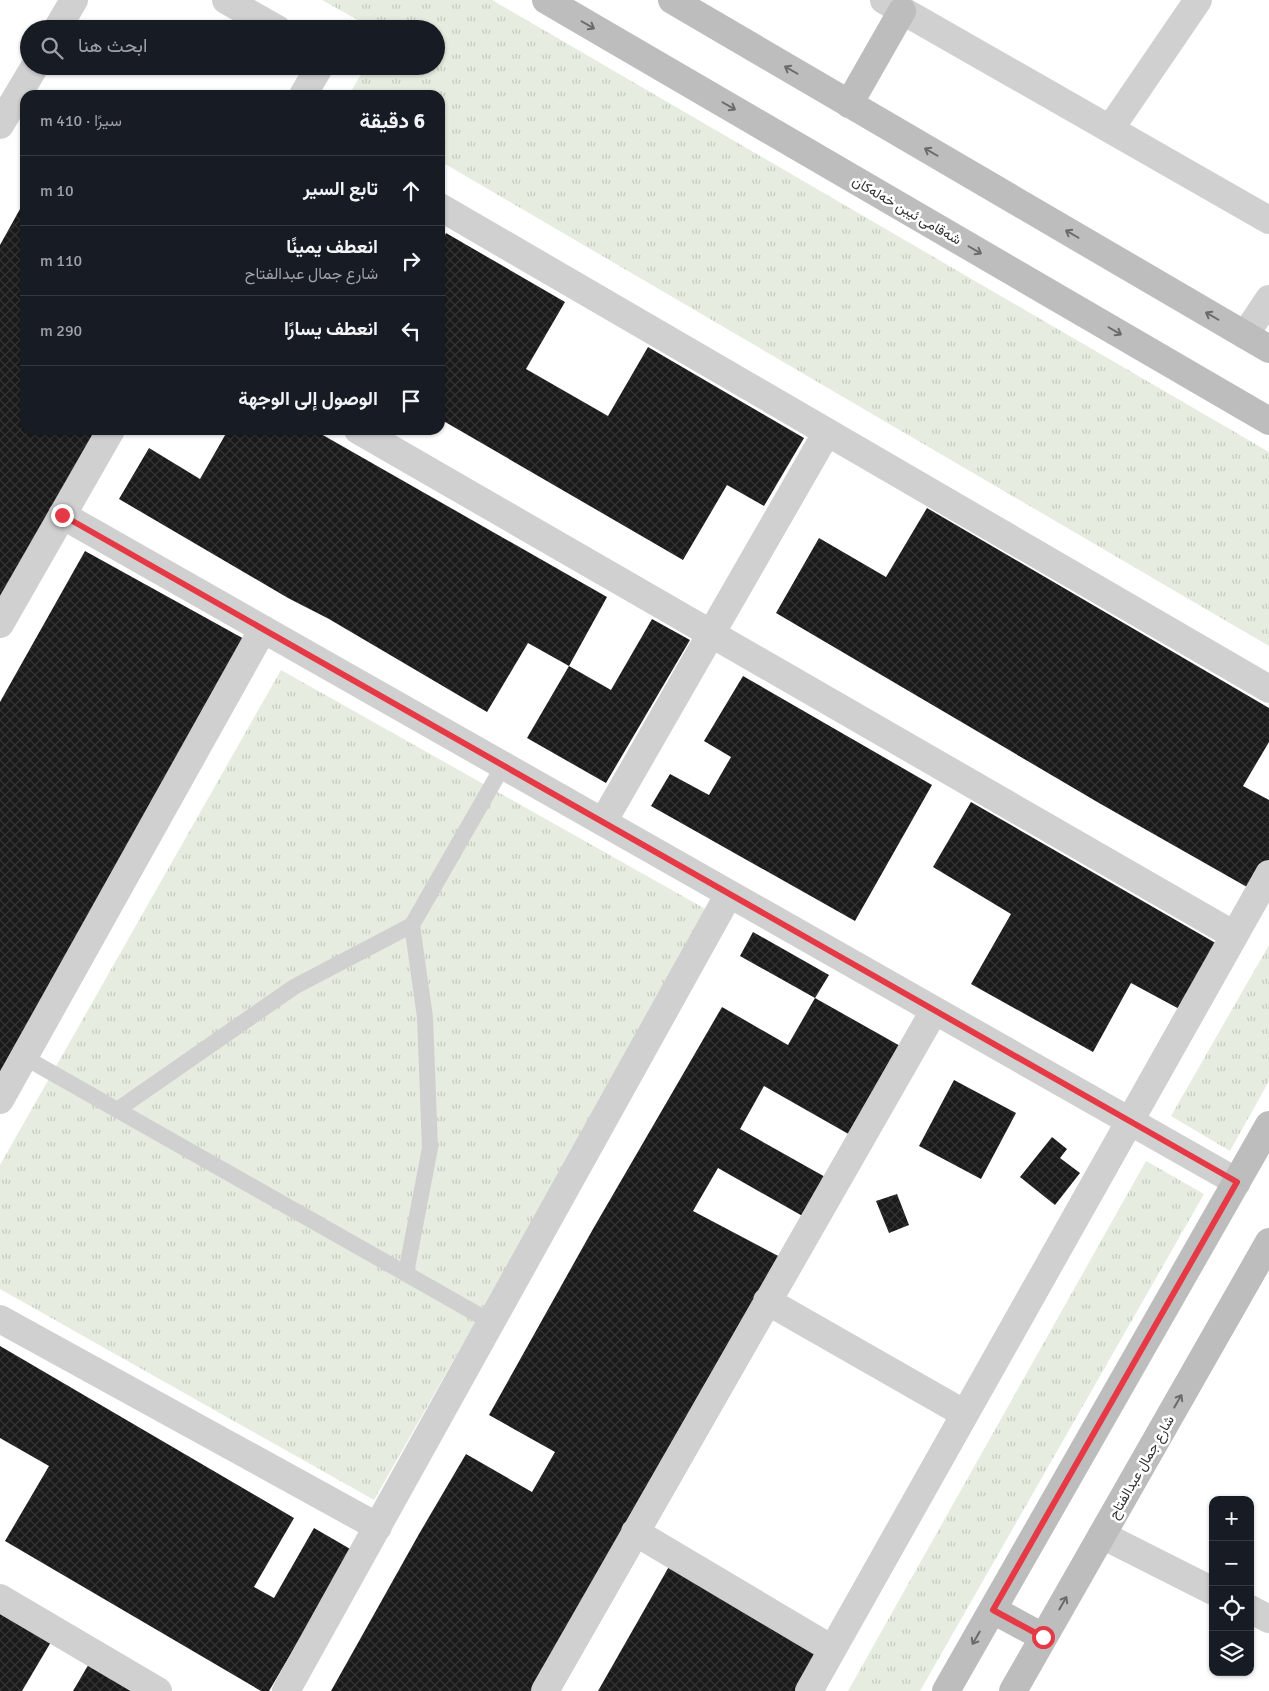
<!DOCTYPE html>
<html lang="ar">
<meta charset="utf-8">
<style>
body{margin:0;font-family:Signika,Vazirmatn,sans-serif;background:#20242c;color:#f1f3f6;direction:rtl}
.controls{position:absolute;right:15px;bottom:15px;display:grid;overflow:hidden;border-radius:10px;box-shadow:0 1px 4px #0004}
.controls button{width:45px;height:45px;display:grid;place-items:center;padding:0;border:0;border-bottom:1px solid #363941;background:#171b24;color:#f1f3f6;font:25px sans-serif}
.stop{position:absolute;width:15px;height:15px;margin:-11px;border:4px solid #e63946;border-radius:50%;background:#fff}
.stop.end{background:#e63946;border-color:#fff;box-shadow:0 1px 5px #0008}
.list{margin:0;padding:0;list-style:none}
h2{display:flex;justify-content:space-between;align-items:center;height:65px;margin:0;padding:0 20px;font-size:21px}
h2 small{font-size:16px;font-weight:400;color:#9ea1a6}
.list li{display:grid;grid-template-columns:32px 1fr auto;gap:15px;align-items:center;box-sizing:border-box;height:70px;padding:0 20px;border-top:1px solid #363941}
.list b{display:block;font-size:19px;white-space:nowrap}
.list p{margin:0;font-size:16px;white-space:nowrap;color:#9ea1a6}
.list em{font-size:16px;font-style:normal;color:#9ea1a6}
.icon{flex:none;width:28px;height:28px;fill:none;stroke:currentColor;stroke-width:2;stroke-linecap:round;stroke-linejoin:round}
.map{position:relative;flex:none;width:1269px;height:1691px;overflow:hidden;direction:ltr}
.search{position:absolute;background:#171b24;box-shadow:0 1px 4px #0004;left:20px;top:20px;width:425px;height:55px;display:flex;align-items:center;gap:12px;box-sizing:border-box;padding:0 18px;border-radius:28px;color:#9ea1a6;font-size:19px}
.panel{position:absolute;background:#171b24;box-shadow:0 1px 4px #0004;left:20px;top:90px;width:425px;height:345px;border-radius:15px;direction:rtl}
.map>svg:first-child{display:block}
.grass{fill:url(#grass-tufts)}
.building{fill:url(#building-cross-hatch)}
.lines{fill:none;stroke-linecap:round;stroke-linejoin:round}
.service{stroke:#d0d0d0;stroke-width:16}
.minor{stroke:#d0d0d0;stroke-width:28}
.secondary{stroke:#bdbdbd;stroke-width:28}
.oneway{stroke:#6a6a6a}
.route{stroke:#e63946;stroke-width:6}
.labels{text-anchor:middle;stroke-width:5;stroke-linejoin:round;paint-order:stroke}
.street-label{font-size:14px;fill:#333;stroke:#fff}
</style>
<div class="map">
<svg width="1269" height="1691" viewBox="0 0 1269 1691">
<defs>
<pattern id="grass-tufts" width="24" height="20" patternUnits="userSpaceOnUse" patternTransform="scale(1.25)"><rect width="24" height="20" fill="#e6ecdf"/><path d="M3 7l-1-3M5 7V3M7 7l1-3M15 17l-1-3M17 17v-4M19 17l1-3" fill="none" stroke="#c6cbc0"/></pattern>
<pattern id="building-cross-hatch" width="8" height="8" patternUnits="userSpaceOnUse" patternTransform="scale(1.25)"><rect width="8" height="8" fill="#1a1a1a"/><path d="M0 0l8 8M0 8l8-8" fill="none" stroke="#333"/></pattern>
</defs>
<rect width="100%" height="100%" fill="#fff"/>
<!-- grass -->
<path class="grass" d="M322,0h170l777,452v194l-829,-485v-66h-91l17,-29h70v-37h-62z
M281,670l428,241 -335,589 -374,-211v-124z
M1269,945v136l-39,70 -59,-35z
M1146,1161l58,33 -284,497h-72z"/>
<!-- building -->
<path class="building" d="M25,200v230h72l-97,174v-359z
M446,233l119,69 -39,67 82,47 40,-69 156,91 -40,68 -37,-21 -44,75 -243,-141v-175z
M228,430h86l293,167 -38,69 -41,-23 -41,69 -158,-93 -41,-21 -169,-99 30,-51 51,31z
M927,508l342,200v34l-26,44 26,14v65l-15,26 -155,-88 -323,-190 43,-75 67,39z
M85,551l161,89 -246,443v-381z
M652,619l38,21 -84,143 -79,-45 42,-72 42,24z
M743,676l189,109 -77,136 -204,-115 19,-32 39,21 22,-38 -27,-16z
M971,802l248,143 -36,66 -52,-28 -38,69 -122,-68 40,-70 -78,-47z
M753,932l76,43 -14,23 -75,-42z
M815,998l87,49 -50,89 -88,-50 -24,43 87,49 -21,40 -88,-50 -25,43 91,48 -249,432h-204l88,-157 47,-80 66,38 23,-40 -66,-37 104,-186 129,-222 66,38z
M954,1080l62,33 -35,66 -62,-33z
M1052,1137l15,12 -7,9 20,15 -25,32 -35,-28z
M897,1194l12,31 -20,8 -13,-32z
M0,1346l294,172 -40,69 20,11 40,-70 38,22 -83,141h-8l-256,-150 44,-75 -49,-28z
M671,1563l155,87 -22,41h-206z
M0,1612l51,30 -29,49h-22z
M90,1662l50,29h-67z"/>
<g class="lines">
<!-- service -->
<path class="service" d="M24,1057l467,265
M117,1110l177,-123 118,-62 91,-159
M406,1273l24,-125 -5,-131 -13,-92"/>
<!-- minor -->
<path class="minor" d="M226,0l51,29
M884,0l385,220
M57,29l17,-29
M303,95l17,-29
M0,125l35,-59
M1110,129l88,-129
M440,207l829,482
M1245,335l24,-36
M358,430l876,505
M62,515l1175,667
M0,624l111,-194
M603,822l224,-390
M0,1100l263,-471
M767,1301l198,113
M0,1319l378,208
M635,1532l197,117
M1102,1535l111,56
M0,1598l158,93
M1250,1609l19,10
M286,1691l443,-797
M545,1691l389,-680
M809,1691l460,-817"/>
<!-- secondary -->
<path class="secondary" d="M546,0l723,421
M672,0l597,349
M849,104l53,-93
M993,1610l50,27
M946,1691l323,-566
M1013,1691l256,-449"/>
</g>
<!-- one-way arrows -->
<defs><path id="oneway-shaft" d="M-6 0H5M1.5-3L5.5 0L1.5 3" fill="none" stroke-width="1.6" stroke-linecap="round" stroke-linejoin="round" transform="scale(1.25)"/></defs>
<g class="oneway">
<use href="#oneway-shaft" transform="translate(588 25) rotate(30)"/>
<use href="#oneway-shaft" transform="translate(791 70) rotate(-150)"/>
<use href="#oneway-shaft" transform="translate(729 106) rotate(30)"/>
<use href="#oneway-shaft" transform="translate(931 152) rotate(-150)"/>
<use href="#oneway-shaft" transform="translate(1072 234) rotate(-150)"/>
<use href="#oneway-shaft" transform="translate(975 250) rotate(30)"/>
<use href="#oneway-shaft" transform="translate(1212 316) rotate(-150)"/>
<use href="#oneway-shaft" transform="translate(1115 331) rotate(30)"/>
<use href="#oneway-shaft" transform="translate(1178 1401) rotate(-60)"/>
<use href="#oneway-shaft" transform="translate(1063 1603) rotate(-60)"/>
<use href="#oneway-shaft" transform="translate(976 1638) rotate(120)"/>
</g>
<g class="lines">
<!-- route -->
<path class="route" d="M62,515l1175,667 -244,428 50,27"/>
</g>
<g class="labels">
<!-- street labels -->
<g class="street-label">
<text transform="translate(907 210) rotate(30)" y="5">شەقامی ئیبن خەلەکان</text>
<text transform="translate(1141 1467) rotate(-60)" y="5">شارع جمال عبدالفتاح</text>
</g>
</g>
</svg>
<div class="controls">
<button>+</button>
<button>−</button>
<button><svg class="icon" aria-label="locate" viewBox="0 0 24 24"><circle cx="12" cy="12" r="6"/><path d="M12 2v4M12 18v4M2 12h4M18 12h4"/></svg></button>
<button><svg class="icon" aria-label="layers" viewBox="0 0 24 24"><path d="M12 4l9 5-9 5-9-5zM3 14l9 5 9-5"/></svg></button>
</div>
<div class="stop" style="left:1043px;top:1637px"></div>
<div class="stop end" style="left:62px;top:515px"></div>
<div class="search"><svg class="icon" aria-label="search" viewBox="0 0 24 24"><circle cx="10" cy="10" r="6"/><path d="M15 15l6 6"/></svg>ابحث هنا</div>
<section class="panel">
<h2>6 دقيقة<small>سيرًا · 410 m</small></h2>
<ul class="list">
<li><svg class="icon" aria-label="ahead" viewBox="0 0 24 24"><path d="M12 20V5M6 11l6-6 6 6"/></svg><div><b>تابع السير</b></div><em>10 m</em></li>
<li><svg class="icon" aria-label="right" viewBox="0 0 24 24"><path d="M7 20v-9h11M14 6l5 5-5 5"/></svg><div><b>انعطف يمينًا</b><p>شارع جمال عبدالفتاح</p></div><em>110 m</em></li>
<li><svg class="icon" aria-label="left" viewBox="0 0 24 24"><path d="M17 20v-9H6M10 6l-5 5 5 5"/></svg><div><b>انعطف يسارًا</b></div><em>290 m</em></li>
<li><svg class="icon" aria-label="arrive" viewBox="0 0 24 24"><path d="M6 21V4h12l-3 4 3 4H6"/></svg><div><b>الوصول إلى الوجهة</b></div></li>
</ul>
</section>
</div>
